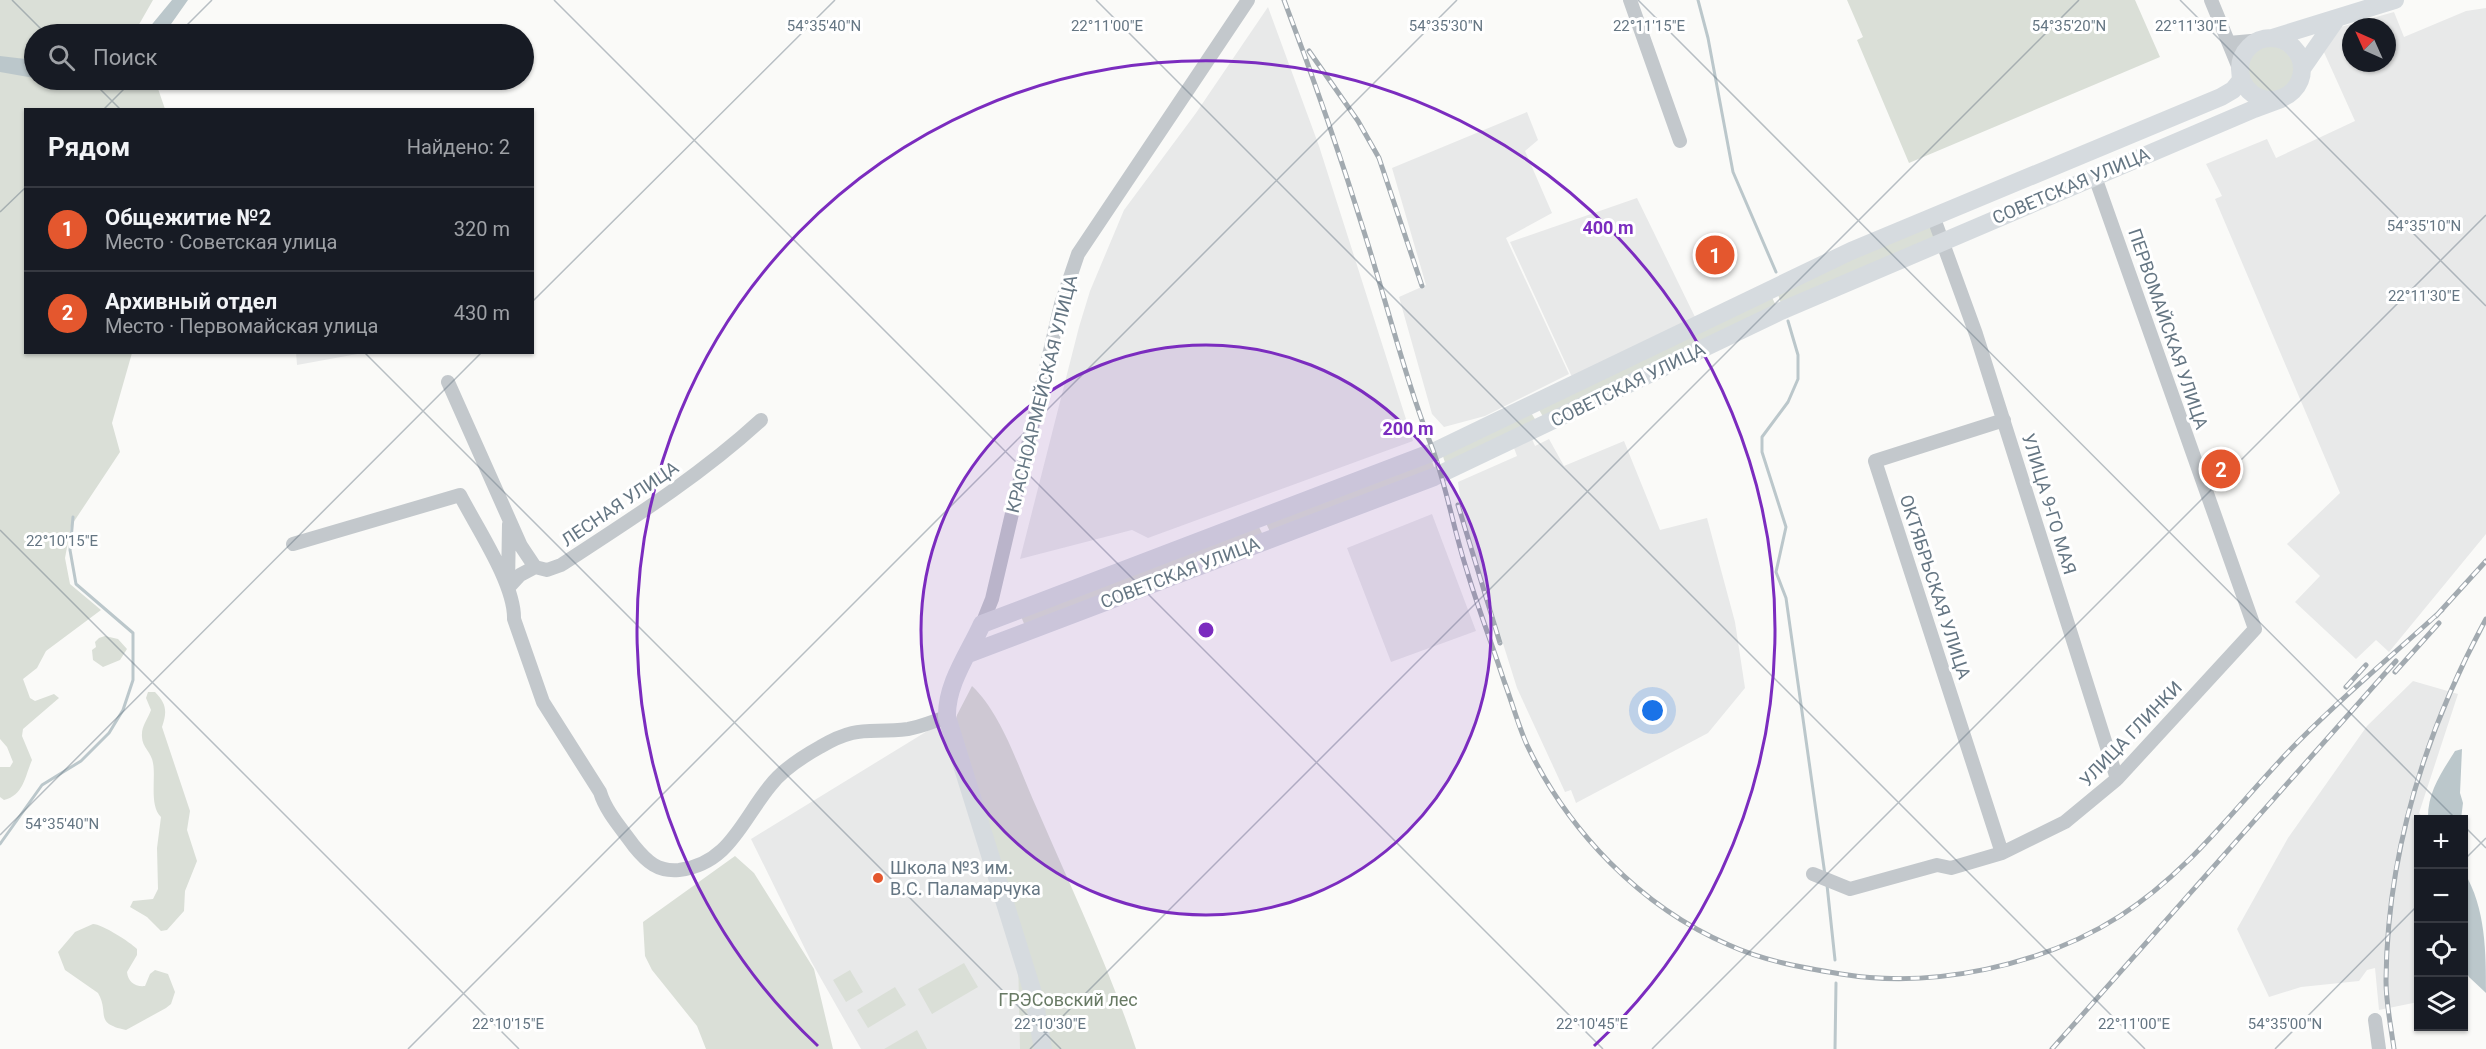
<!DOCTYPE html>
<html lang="ru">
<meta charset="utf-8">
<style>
body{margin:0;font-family:Roboto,sans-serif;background:#242831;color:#f1f3f6}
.controls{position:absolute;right:18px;bottom:18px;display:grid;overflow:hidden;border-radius:0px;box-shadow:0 2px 4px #0004}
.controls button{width:54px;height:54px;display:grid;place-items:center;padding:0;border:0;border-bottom:2px solid #363941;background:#171b24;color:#f1f3f6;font:30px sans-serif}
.compass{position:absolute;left:2342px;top:18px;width:54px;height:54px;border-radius:50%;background:#171b24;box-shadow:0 2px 4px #0004;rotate:315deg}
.you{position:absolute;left:1653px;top:711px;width:21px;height:21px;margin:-15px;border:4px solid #fff;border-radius:50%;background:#1a73e8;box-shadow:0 0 0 9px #1a73e833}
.badge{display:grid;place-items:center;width:39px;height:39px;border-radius:50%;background:#e4572e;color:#fff;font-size:20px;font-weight:700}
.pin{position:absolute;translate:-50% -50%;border:3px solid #fff;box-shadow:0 2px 6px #0006}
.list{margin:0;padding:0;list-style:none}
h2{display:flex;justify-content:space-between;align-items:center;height:78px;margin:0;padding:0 24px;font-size:26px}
h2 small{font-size:20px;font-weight:400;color:#9ea1a6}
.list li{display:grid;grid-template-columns:39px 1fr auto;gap:18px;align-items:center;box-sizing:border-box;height:84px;padding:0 24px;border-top:2px solid #363941}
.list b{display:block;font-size:22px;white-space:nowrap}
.list p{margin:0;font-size:20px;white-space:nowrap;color:#9ea1a6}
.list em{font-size:20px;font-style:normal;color:#9ea1a6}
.icon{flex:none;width:33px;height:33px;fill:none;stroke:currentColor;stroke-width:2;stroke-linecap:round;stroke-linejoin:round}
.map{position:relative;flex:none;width:2486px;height:1049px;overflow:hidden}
.search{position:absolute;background:#171b24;box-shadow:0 2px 4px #0004;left:24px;top:24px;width:510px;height:66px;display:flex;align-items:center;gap:15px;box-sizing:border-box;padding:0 21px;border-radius:33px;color:#9ea1a6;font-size:22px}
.panel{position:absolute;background:#171b24;box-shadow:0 2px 4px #0004;left:24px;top:108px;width:510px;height:246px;border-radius:0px}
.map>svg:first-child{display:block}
.built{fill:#e8e9e9;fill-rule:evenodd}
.green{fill:#dadfd7}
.water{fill:#bbc7cb}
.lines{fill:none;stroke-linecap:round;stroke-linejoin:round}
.stream{stroke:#bbc7cb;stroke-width:3}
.minor{stroke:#c3c8cc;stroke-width:14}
.major{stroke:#d6dbdf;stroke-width:18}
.rail-casing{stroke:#a2aab0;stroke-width:5}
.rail{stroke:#fff;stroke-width:3;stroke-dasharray:9;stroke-linecap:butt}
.ticks{fill:none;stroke:#657683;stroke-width:1.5;stroke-opacity:0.45}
.ring{fill:none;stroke:#7b2cbf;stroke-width:3}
.poi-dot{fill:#e4572e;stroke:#fff;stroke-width:2}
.labels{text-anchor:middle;stroke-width:6;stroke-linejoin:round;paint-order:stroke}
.street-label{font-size:18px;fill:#657683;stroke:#fff}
.poi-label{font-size:18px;fill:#657683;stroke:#fff;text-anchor:start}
.park-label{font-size:18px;fill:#687a64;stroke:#fff}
.ticks-label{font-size:15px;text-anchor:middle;fill:#657683;stroke:#fff;stroke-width:6;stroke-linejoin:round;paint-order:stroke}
.centre{fill:#7b2cbf;stroke:#fff;stroke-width:3}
.ring-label{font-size:18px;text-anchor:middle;font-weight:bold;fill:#7b2cbf;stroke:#fff;stroke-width:6;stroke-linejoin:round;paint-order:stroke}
</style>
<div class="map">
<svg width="2486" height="1049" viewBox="0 0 2486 1049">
<rect width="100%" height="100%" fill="#fafaf8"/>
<!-- built -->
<path class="built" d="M1268,7l51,139 94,295 -265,97 -16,-8 -112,29 59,-232 11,-36 34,-81 72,-97z
M2486,8v526l-97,118 -13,-12 -20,19 -61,-57 25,-26 -33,-32 53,-51 -125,-294 7,-3 -16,-32 61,-25 9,19 79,-37 -32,-71 14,-22 57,-16 10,25 62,-26zM2351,27h36v36h-36z
M1527,112l11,28 -13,11 27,62 -46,25 63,136 -84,42 -41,11 -12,-13 -33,-117 27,-12 -34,-117z
M1637,198l58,119 -123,60 -62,-135z
M296,352h67v1l-66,12z
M1532,439l3,7 14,-7 15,27 60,-25 36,89 47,-12 28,104 10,66 -37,45 -132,70 -5,-13 -6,2 -48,-104 -55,-175 -4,-31 59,-26 -3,-8z
M1432,514l44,117 -85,31 -44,-114z
M2413,681l45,13 -39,119 5,6 -6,1v182l-39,8 -4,-42 -8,2 -8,11 -58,6 -32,10 -32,-68 51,-91 79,-112z
M942,722l84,266 8,61h-173l-50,-88 -60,-122z"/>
<!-- green -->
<path class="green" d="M0,0h153l-16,28 2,6h-105v46h121l10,29 -139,1v242l106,1 -20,70 8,29 -49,74 -6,32 5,26 31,26 -55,41 -9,17 -14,11 7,19 5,3 19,-7 5,4 -36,31 -1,7 10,24c-7,16 -8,35 -28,40l-4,-3v-30h10l3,-5 -6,-15 -7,-8z
M1847,0h288l25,57 -251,106 -52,-123 6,-3z
M2246 70a24 24 0 1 1 48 0a24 24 0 1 1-48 0Z
M1930,222l8,17 -156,67 -6,-17z
M1770,293l7,15 -232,112 -7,-12z
M1530,411l8,13 -92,42 -4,-13z
M1431,458l4,12 -164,64 -6,-13z
M1258,525l6,12 -239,89 -5,-12z
M105,636l13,3 9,10 -7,11 -17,7 -10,-7 -1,-10 4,-3 -1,-5 4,-4z
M972,686c31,29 48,86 66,125 34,79 71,156 98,238h-116l-2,-93 -67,-215 6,-26z
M148,692h7c12,12 12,20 7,35l28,84 -3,19 10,31 -12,30 -1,20 -17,19 -6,1 -14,-14 -17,-10 3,-6 20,-2 5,-10 -1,-41 4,-31c-12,-11 -5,-39 -8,-54 -1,-10 -11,-16 -11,-26 -1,-11 6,-18 9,-27l-5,-12z
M735,856l19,17 60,96 19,80h-127l-9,-23 -45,-56 -7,-14 -2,-34z
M93,924c9,0 37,18 44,25v6l-10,17c1,10 8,15 18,14l5,-12 5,-4 13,4 7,18 -4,12 -5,4 -40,22c-33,-7 -16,-16 -28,-37l-33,-23 -7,-18 17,-20z
M964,963l14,24 -46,27 -14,-25z
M850,970l13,22 -17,10 -13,-22z
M895,987l11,18 -38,23 -11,-18z
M917,1030l10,19h-43z"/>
<!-- water -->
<path class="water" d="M172,0h16l-24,34h-20z
M0,56l34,4v18l-34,-6z
M2462,749l-2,44 3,10 -2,16h-30l-3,-2c0,-26 14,-45 27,-66z
M2464,872c22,36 22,81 22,121l-17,-16 -5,-10z"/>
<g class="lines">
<!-- stream -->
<path class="stream" d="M1698,0l10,38 25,134 43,100
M1788,321l10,34v24l-10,23 -26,35v15l24,75 -10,45 10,26 39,277
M0,844l42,-59 39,-24 28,-28 14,-23 10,-30v-47l-57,-49 -6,-34 3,-33
M1827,885l8,75
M1835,1049l1,-66"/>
<!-- minor -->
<path class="minor" d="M1630,0l50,141
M2211,0l28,68
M2229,43l33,-3
M1933,216l43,118 141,445
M448,382l73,164 14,21 12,3 14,-5c69,-45 139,-89 200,-145
M293,544l167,-49c17,33 55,89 54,124l29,83 57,90c6,20 22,37 34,54 13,16 24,26 45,24 50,-6 63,-50 91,-84 12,-16 32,-29 50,-39 39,-23 48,-13 88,-18 13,-2 26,-8 39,-12
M508,586l1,-62
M508,588l12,-13 15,-8
M982,624l10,-25 69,-295 17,-50 170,-254
M2002,853l-127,-392 129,-41
M1813,874l37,15 87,-24 14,3 51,-15 63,-31 52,-43 138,-150 -160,-452
M2375,1020l4,29"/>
<!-- major -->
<path class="major" d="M2240 69a31 31 0 1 1 62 0a31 31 0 1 1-62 0Z
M2272,38l123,-38
M2303,67l34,-49
M968,654l466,-177 347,-166 473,-202 27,-10
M1043,1049l-10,-56 -86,-276c-1,-33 22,-64 35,-93l451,-172 418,-201 370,-154 12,-7 8,-10"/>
<defs>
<path id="rail" d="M1284,0c30,79 57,157 82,238 22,70 40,143 67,212 14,39 21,81 34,121 11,37 25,73 37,110 8,21 14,44 23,64 41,86 114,162 202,200 35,16 75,23 112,29 91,15 201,-8 279,-58 70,-45 115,-109 172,-168 47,-49 100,-92 150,-138
M1309,51l49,70 21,37 43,128
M1458,505l42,138
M2436,616l50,-55
M2395,672l44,-49
M2346,687l20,-22
M2052,1049l344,-388
M2394,1049c-3,-22 -8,-46 -8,-68 1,-130 39,-249 100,-362"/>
</defs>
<!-- rail casing -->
<use href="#rail" class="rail-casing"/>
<!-- rail -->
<use href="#rail" class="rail"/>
</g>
<!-- ticks -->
<path class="ticks" d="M12,0l34,34M554,0l1049,1049M1096,0l1049,1049M1638,0l819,820M2180,0l306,306M178,34l34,-34M91,80l30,30M103,110l30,-30M0,212l26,-25M532,302l303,-302M364,352l697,697M0,530l519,519M2464,826l22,22M0,835l482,-483M2464,860l22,-22M408,1049l1049,-1049M1030,1049l1049,-1049M1652,1049l834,-834M2275,1049l143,-144"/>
<!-- distance rings -->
<circle cx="1206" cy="630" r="285" fill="#7b2cbf" fill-opacity=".12"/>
<g class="ring">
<circle cx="1206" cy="630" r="285"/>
<path d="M818 1046A569 569 0 1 1 1594 1046"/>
</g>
<!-- markers -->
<circle class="poi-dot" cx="878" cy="878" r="6"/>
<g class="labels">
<!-- street labels -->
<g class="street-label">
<text transform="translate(2071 186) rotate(-23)" y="6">СОВЕТСКАЯ УЛИЦА</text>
<text transform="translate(2168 329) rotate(71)" y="6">ПЕРВОМАЙСКАЯ УЛИЦА</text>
<text transform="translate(1628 385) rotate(-26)" y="6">СОВЕТСКАЯ УЛИЦА</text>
<text transform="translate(1042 394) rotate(-76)" y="6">КРАСНОАРМЕЙСКАЯ УЛИЦА</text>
<text transform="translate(620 504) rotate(-34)" y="6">ЛЕСНАЯ УЛИЦА</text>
<text transform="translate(2049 504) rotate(73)" y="6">УЛИЦА 9-ГО МАЯ</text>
<text transform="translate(1180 573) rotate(-21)" y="6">СОВЕТСКАЯ УЛИЦА</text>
<text transform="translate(1935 587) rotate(72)" y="6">ОКТЯБРЬСКАЯ УЛИЦА</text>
<text transform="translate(2131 734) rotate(-46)" y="6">УЛИЦА ГЛИНКИ</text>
</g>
<!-- poi labels -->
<g class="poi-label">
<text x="890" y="874">Школа №3 им.<tspan x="890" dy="21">В.С. Паламарчука</tspan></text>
</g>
<!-- park labels -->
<g class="park-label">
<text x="1068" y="1006">ГРЭСовский лес</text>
</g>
</g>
<g class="ticks-label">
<text x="824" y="31">54°35'40"N</text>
<text x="1107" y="31">22°11'00"E</text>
<text x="1446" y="31">54°35'30"N</text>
<text x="1649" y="31">22°11'15"E</text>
<text x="2069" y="31">54°35'20"N</text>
<text x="2191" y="31">22°11'30"E</text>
<text x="2424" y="231">54°35'10"N</text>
<text x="2424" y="301">22°11'30"E</text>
<text x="62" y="546">22°10'15"E</text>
<text x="62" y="829">54°35'40"N</text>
<text x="2285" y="1029">54°35'00"N</text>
<text x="508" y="1029">22°10'15"E</text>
<text x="1050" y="1029">22°10'30"E</text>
<text x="1592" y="1029">22°10'45"E</text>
<text x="2134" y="1029">22°11'00"E</text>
</g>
<circle cx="1206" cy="630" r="9" class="centre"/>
<g class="ring-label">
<text x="1608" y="234">400 m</text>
<text x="1408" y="435">200 m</text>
</g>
</svg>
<div class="controls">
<button>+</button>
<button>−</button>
<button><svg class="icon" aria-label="locate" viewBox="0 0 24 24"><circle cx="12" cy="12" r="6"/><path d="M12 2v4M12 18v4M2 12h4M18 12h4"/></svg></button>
<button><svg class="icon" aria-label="layers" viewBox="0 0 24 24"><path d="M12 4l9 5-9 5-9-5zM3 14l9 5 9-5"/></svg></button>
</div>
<svg class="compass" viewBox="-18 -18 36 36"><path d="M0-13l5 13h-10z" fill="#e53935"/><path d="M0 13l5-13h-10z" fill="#9ea1a6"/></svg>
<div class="you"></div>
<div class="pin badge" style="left:1715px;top:255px">1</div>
<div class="pin badge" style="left:2221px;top:469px">2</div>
<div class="search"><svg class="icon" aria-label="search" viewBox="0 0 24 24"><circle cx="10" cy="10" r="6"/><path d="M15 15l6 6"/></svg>Поиск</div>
<section class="panel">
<h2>Рядом<small>Найдено: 2</small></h2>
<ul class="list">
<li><span class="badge">1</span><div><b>Общежитие №2</b><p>Место · Советская улица</p></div><em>320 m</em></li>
<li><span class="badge">2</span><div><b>Архивный отдел</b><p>Место · Первомайская улица</p></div><em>430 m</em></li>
</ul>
</section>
</div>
